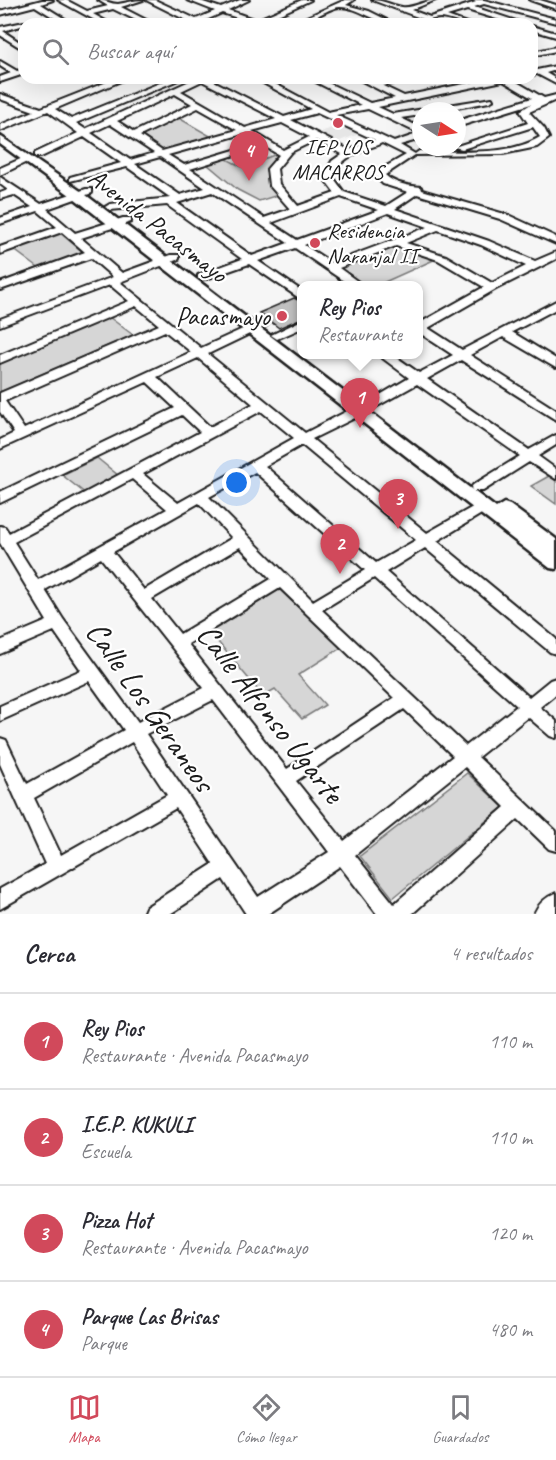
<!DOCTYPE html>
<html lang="es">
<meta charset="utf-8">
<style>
body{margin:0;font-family:Caveat,sans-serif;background:#f2f2f3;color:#2b2b33}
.compass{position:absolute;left:412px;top:102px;width:54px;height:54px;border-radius:50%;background:#fff;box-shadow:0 6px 24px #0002;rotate:102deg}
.you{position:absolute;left:237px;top:483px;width:21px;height:21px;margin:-15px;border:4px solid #fff;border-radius:50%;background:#1a73e8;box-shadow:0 0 0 9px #1a73e833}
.badge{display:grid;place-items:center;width:39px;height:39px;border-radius:50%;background:#d1495b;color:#fff;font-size:20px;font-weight:700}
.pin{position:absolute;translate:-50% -50px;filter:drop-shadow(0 2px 3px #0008)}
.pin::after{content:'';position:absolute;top:32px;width:21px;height:18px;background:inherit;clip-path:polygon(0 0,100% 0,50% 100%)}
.popup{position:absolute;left:297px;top:281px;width:126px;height:78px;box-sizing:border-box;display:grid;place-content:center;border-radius:12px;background:#fff;filter:drop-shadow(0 2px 4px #0005);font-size:20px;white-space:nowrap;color:#7c7c81}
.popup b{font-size:22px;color:#2b2b33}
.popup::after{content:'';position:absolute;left:50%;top:100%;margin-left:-12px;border:12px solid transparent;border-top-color:#fff}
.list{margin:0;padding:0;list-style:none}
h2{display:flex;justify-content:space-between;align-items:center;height:78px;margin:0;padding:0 24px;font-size:26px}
h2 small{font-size:20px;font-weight:400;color:#7c7c81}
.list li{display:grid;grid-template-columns:39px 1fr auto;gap:18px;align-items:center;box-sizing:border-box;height:96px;padding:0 24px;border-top:2px solid #e1e1e2}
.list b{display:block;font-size:22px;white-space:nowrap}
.list p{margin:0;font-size:20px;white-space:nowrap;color:#7c7c81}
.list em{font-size:20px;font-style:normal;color:#7c7c81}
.icon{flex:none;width:33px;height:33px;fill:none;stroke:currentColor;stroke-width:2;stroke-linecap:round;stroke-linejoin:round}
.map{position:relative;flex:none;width:556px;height:914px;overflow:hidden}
.search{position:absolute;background:#fff;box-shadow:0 6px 24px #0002;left:18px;right:18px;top:18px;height:66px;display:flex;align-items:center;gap:15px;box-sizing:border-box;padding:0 21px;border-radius:18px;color:#7c7c81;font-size:22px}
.sheet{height:462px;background:#fff}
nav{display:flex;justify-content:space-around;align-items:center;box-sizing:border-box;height:84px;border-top:2px solid #e1e1e2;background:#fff;font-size:16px;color:#7c7c81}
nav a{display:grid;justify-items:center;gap:3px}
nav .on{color:#d1495b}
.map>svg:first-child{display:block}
.built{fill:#e6e6e6}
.green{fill:#d6d6d6;stroke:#797979;stroke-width:1.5}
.building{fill:#c0c0c0;stroke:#1c1c1c;stroke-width:1.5}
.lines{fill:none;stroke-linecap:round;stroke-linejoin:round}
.minor-casing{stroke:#1c1c1c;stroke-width:4}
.major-casing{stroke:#1c1c1c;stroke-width:5}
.minor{fill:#fff;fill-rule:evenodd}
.major{fill:#fff;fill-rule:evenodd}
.poi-dot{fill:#d1495b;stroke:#fff;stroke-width:2}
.labels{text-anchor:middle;stroke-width:4.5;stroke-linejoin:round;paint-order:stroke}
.far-poi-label{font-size:22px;fill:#1c1c1c;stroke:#fff}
.street-label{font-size:26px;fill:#1c1c1c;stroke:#fff}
.poi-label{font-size:26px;fill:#1c1c1c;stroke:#fff;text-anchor:end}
.near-street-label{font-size:32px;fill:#1c1c1c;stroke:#fff}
</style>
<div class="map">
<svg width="556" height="914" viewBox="0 0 556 914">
<rect width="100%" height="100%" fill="#f6f6f6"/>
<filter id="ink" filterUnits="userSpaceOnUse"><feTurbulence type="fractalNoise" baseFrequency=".0167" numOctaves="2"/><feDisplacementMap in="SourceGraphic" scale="12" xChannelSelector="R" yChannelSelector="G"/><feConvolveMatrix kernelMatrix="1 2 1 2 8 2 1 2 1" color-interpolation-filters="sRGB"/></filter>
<g filter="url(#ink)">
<!-- built -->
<path class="built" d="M342,124l20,9 -28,10 -18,-9z"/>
<!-- green -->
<path class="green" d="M177,117l35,20 -53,15 -23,-16z
M277,154l3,1 -10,14 8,26 -19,6 -21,-11 -31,-26 18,-6 17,9z
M59,232l26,22 -44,16 -28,-21z
M397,245l41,13 -60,27h-16l-27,-18z
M109,317l24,18 -133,57v-31z
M97,458l22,18 -33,18 -24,-19z
M549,476l7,5v23l-25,-18z
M278,588l63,60 -43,27 27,30 -23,14 -27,-30 -12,7 -55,-66z
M467,773l36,34 -110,91 -33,-42z"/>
<!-- building -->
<path class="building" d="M294,298l8,4v16l-14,6 -9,4 -20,-15z"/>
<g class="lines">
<defs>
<path id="minor" d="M42,0h11l-12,4 32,20h-9l-29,-18 -35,9v-4z
M58,0h8l21,11 21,-5 -10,-6c7,0 13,4 20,4 8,-1 16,-4 25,-4l-22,7 33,17h-10l-31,-15 -20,5 18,10h-9z
M146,0h9l41,19 19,-8 -28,-11h10l24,8 19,-8h9l-21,10 28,10 46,-20h9l-53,24h-10l2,-2 -28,-9 -25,11h-10l3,-2z
M345,0h9l-8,5 23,6 26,13c-19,0 -35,-17 -55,-17 -14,1 -30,17 -49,17z
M372,0c11,0 19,5 30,7 10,2 23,-7 34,-7l-25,10 19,7 46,-15 -3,-2h11l72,19v4l-72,-19 -10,3 51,17h-12l-46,-14 -20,6 22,8c-10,0 -20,-6 -29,-6 -9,0 -19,6 -29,6l12,-5z
M530,0h10l16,5v4z
M24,22l4,2 -25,7 21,14v5l-24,-15v-8z
M532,26l24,7v4l-24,-7z
M556,47v4l-24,5v-4z
M0,61l17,10 7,-2v5l-24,8v-5l11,-4 -11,-7z
M556,66v4l-10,3 10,6v5l-19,-10 -5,1v-4z
M117,78h11l-73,31 16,10 101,-41h11l-107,45 9,6 111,-51h12l76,39 27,-8 -57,-31h10l64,34 33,-7 -53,-27h10l52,25 25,-5 -39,-20c8,0 12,3 19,4 7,1 29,-4 39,-4l-31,8 21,10 90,-18h16l34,20 12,-3v5l-27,12 15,16 5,10 -12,9 -34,7 -88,1 -30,20c9,9 25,11 36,12l1,3 86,25 48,22v7l-56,-25 -83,-25 -22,15 94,32 46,20 21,-9v7l-60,30 -68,39 34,22 94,-49v8l-44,23 44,27v9l-53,-31 -33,18 86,55v10l-95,-60 -34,19 102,71 27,-15v10l-18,11 18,13v10l-27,-17 -46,29h-10l-2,-3 2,-3 47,-29 -103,-72 -43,24 -5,1 -6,-4 46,-27 -32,-24h15l27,19 34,-18 -35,-23v-8l66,-37 -46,-27 -42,-14 -57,22 25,18h-13l-56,-38 -37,13 44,30v9l-53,-36 -43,15h-8v-4l44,-16 -75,-54 -57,5 -5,-3 5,-3 61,-6 -44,-31 -57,14v-4l51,-14 -37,-26 -43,20h-6v-4l43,-20 -30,-22 -48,20v-6l34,-14 -34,-12v-5l41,14zM202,81l74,38 -31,9 -64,-37zM503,81l29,17 -75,23v6l74,-23 -11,7 8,12 -74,24 8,2 71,-22 7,10c-35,21 -82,13 -121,14l-4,3 -15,-9 21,-6v-11l-20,-10 20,-3v-4h20l48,-9 4,-2 -1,-2 -99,16 -15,-7zM175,94l17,10 -58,28 -17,-11zM198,108l39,22 -75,21 -22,-15zM368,109l50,24h2l-26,9 -58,-27zM317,113l58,27 -26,10 -58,-30zM282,123l27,14 -26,13 -31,-19zM110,124l44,29 -24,7 -39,-27zM243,134l15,9 -74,22 -16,-10zM316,140l26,14 -10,7 -9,16 12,16 -37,13 -19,-22 -2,-15 14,-17zM382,143l24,12 -30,17 -1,4 8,8 25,8 -22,14 -42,-14 -11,-15c6,-21 31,-26 49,-34zM264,146l15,9 -12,14 2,16 21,24 -26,9 -74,-49zM160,157l45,31 -25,7 -45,-31zM212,192l76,51 -36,13 -75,-53zM341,197l38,13 -82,30 -26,-17zM388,213l40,14 -96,36 -28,-18zM438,230l43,15 45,21 -34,17 -46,-27 -40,-13z
M25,157l8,2 -33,16v-7z
M0,177l41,27 45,-15h6v4l-45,16 28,24 48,-15h8v4l-50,16 41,35 49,-18h8v4l-59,23 81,66 57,-26h8l2,2 -2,2 -58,28 97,79 48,-25h10l1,3 -1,3 -51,25 115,94 51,-29h10l2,3 -2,3 -51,31 119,98v15l-6,-2 -125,-104 -39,24 143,125 21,-17 6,-2v16l-16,13 16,14v17l-6,-2 -22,-19 -50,40 78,74v20l-7,-2 -31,-30 -106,95h-35l-37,-48 -72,48h-22l-23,-35 -53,35h-27l3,-7 67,-43 -37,-56 -176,101v-20l45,-25 -45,-100v-26l6,2 21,44 97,-54 -35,-49 -89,40v-15l81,-36 -27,-39 -54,23v-13l47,-20 -47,-78v-17l5,1 4,6 191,-101 -18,-17 -182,88v-11l175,-84 -28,-26 -147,67v-9l14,-7 -14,-21v-19l159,-68 -23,-19 -136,57v-8l129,-54 -19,-16 -110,41v-7l113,-42 -22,-19 -91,32v-7l85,-31 -23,-20 -62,22v-7l57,-20 -19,-16 -38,13v-6l32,-11 -18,-12 -14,4v-6l8,-3 -8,-6zM165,331l26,21 -167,77 -19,-28zM198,358l55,46 -43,23 -53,-50zM261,411l33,27 -116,65 -35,-29zM302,445l114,95 -40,23 -111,-97zM255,472l110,98 -52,31 -104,-104zM132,479l35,30 -129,71 -24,-38zM199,503l33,35 -88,52 -31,-38zM240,547l31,32 -91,55 -28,-35zM101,558l103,130 -66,34 -75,-103 -18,-29zM374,578l143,128 -51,40 -144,-136zM280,588l114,110 -107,71 -99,-125zM213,700l116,152 -71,45 -112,-163zM404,709l49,47 -109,85 -48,-60zM132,742l35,53 -106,60 -27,-57zM465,767l40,40 -111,97 -39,-49z
M302,320v8l-25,11 -6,-4z
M556,893v21h-22c4,-10 12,-17 22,-21z"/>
<path id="major" d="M0,136l82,56 414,316 8,-5 6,2 46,34v30l-6,-1 -476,-370 -74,-54z"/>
</defs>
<!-- minor casing -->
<use href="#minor" class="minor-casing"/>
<!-- major casing -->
<use href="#major" class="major-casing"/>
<!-- minor -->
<use href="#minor" class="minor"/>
<!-- major -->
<use href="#major" class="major"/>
</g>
</g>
<!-- markers -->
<g class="poi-dot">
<circle cx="338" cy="123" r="6"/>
<circle cx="315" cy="243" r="6"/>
<circle cx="282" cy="316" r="6"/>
</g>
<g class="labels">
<!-- far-poi labels -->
<g class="far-poi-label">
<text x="338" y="154">IEP LOS<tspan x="338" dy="25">MACARROS</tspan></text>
<text x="327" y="238" text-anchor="start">Residencia<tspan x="327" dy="25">Naranjal II</tspan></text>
</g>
<!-- street labels -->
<g class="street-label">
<text transform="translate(158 225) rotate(38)" y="9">Avenida Pacasmayo</text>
</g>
<!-- poi labels -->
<g class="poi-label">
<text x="270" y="325">Pacasmayo</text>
</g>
<!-- near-street labels -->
<g class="near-street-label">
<text transform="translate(151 706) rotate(55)" y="11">Calle Los Geraneos</text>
<text transform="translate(271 713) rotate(52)" y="11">Calle Alfonso Ugarte</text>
</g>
</g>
</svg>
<svg class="compass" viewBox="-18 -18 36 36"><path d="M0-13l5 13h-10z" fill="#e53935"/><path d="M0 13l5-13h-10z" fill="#7c7c81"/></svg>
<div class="you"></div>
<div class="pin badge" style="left:360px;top:428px">1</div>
<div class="popup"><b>Rey Pios</b>Restaurante</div>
<div class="pin badge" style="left:340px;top:574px">2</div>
<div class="pin badge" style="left:398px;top:529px">3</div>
<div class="pin badge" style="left:249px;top:181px">4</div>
<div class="search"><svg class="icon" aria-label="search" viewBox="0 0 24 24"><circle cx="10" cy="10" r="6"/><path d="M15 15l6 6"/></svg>Buscar aquí</div>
</div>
<section class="sheet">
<h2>Cerca<small>4 resultados</small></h2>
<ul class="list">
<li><span class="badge">1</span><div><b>Rey Pios</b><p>Restaurante · Avenida Pacasmayo</p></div><em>110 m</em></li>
<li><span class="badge">2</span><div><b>I.E.P. KUKULI</b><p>Escuela</p></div><em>110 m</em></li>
<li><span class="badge">3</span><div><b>Pizza Hot</b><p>Restaurante · Avenida Pacasmayo</p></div><em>120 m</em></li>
<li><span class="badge">4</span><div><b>Parque Las Brisas</b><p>Parque</p></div><em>480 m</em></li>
</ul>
</section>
<nav>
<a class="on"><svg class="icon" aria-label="map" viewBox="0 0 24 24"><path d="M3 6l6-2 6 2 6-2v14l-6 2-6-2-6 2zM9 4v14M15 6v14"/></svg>Mapa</a>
<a><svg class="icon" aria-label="directions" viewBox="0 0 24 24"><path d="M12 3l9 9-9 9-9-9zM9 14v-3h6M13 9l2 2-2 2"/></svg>Cómo llegar</a>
<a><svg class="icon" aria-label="saved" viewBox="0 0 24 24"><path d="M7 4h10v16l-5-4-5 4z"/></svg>Guardados</a>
</nav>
